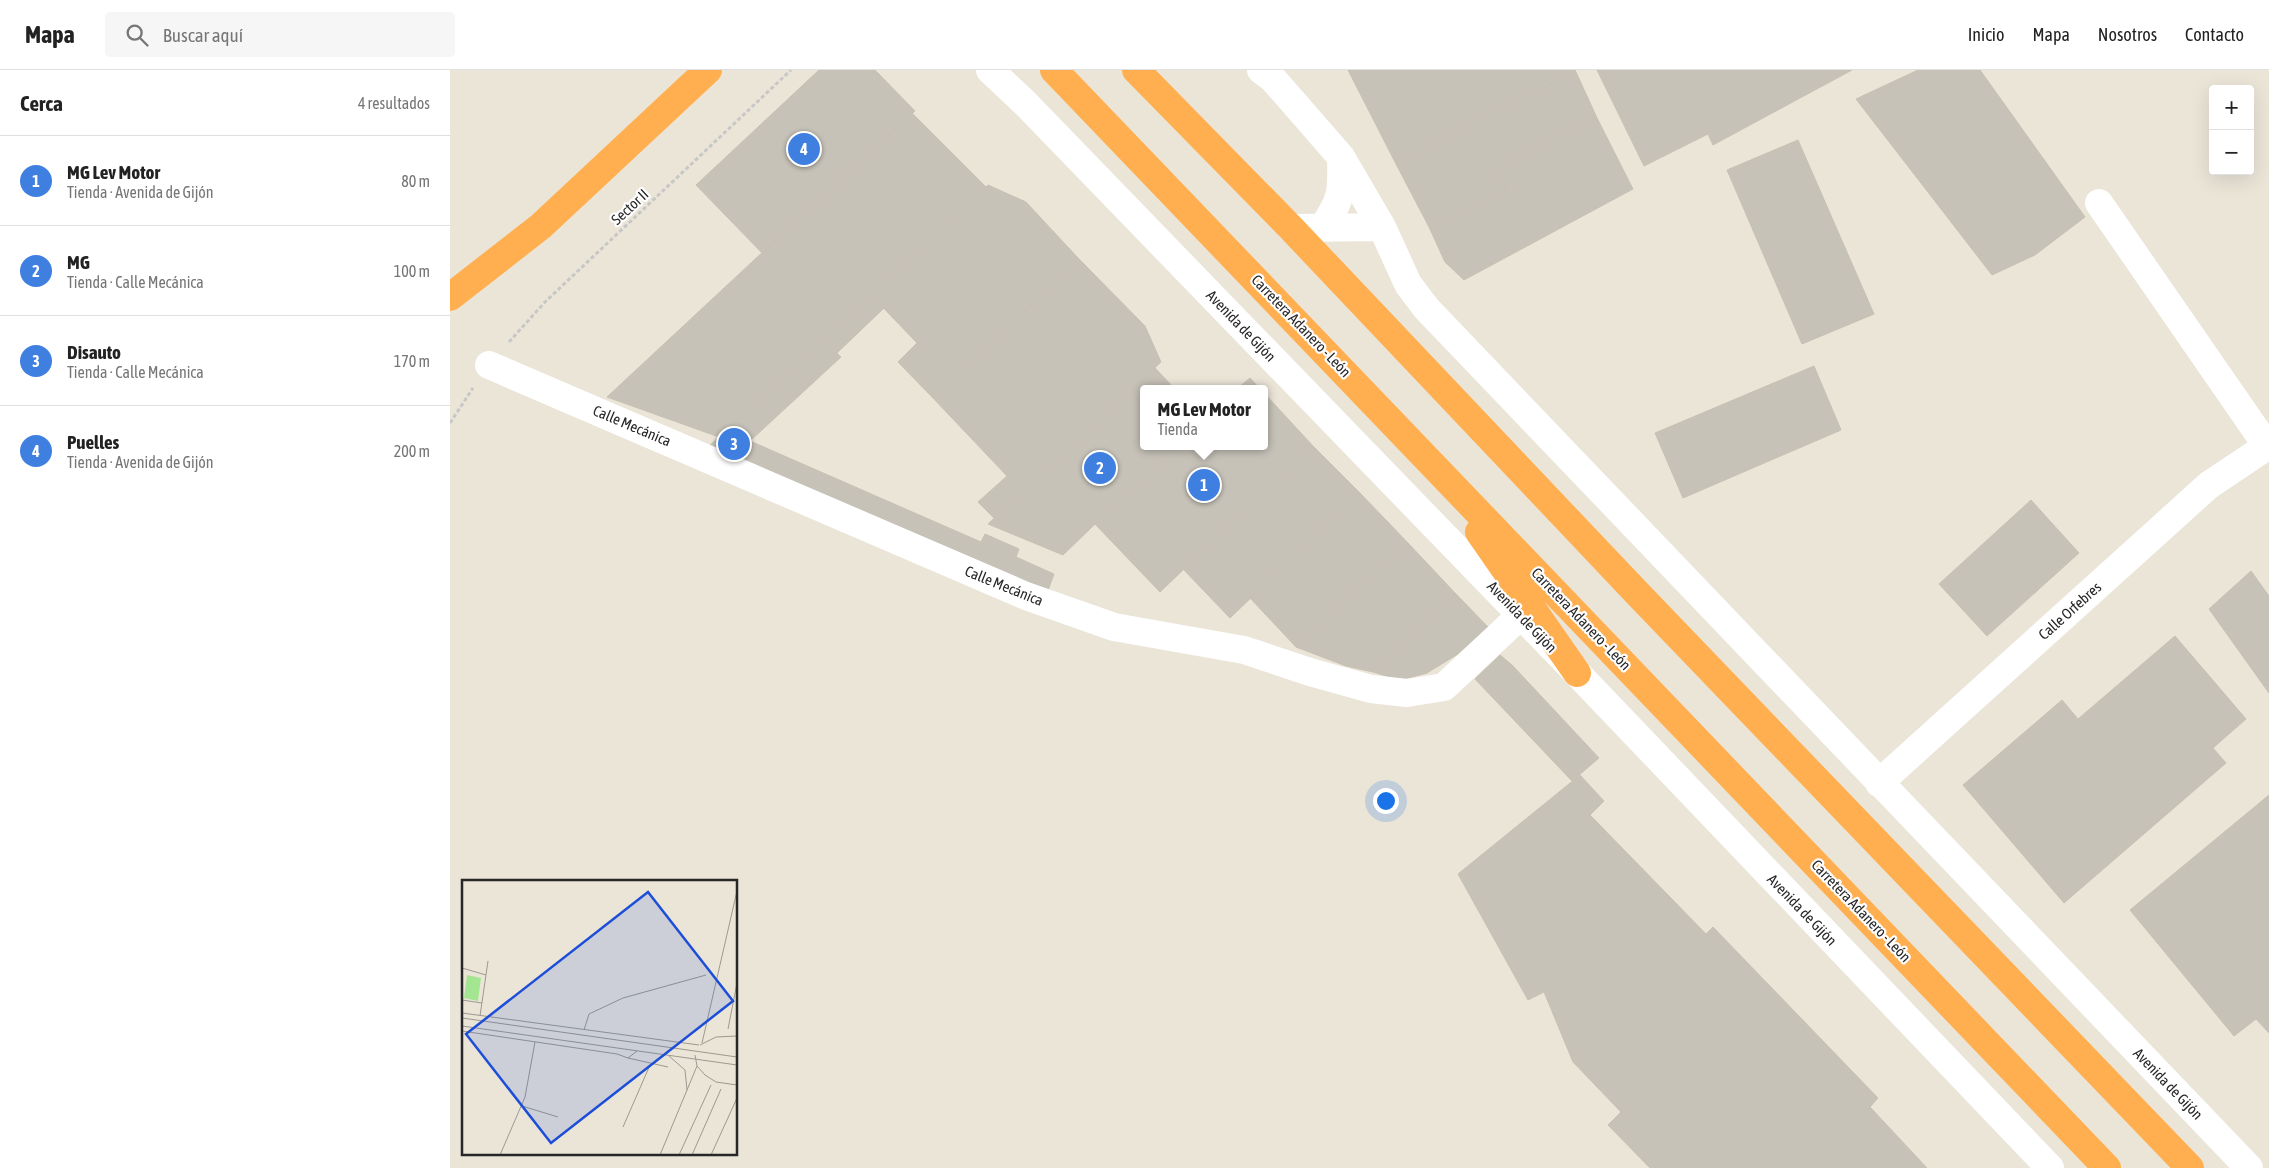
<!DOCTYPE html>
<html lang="es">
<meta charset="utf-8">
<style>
body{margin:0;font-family:"Asap Condensed",sans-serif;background:#f6f6f6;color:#222}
.controls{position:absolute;right:15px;top:15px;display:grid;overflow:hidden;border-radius:5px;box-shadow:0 5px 20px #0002}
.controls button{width:45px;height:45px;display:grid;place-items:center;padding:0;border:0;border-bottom:1px solid #e0e0e0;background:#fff;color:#222;font:25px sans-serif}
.you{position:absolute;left:935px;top:730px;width:18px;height:18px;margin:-12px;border:4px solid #fff;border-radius:50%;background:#1a73e8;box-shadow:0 0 0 8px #1a73e833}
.badge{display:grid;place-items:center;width:32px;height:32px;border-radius:50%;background:#0b8043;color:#fff;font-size:16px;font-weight:700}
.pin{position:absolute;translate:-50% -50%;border:2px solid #fff;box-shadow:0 1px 5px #0006}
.popup{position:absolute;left:690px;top:315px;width:128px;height:65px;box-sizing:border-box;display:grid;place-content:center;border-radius:5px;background:#fff;filter:drop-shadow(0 1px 4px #0005);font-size:16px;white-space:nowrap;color:#767676}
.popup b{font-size:19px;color:#222}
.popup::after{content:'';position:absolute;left:50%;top:100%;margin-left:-10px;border:10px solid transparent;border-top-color:#fff}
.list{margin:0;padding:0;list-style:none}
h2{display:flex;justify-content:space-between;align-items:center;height:65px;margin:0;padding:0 20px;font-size:21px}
h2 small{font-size:16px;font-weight:400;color:#767676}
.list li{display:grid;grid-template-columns:32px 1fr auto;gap:15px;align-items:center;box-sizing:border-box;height:90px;padding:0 20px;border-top:1px solid #e0e0e0}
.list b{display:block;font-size:19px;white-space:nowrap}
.list p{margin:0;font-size:16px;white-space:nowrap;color:#767676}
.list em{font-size:16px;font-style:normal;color:#767676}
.icon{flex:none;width:28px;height:28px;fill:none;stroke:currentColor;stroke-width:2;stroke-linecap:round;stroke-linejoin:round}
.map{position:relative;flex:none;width:1819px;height:1098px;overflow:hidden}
header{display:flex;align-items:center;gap:30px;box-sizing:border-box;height:70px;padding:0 25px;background:#fff;border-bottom:1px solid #e0e0e0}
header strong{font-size:24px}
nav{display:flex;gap:28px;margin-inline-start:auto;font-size:18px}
.search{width:350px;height:45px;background:#f6f6f6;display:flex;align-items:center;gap:12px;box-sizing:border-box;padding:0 18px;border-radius:5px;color:#767676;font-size:19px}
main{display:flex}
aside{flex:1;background:#fff}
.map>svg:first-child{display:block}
.building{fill:#c6c2b8;stroke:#c6c1b2}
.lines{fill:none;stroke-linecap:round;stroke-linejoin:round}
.path{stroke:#c7c7c7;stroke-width:3;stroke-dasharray:4 2.5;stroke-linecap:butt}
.street{stroke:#fff;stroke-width:28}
.highway{stroke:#ffaf4f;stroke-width:28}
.labels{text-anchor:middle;stroke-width:4.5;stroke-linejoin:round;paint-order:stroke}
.street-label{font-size:15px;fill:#272727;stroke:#fff}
.inset-road{fill:none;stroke:#9d9991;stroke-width:1}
.view{fill:#1d4ed8;fill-opacity:0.15;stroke:#1d4ed8;stroke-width:2.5}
.inset-edge{fill:none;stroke:#272727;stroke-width:2.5}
</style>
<header>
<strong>Mapa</strong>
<div class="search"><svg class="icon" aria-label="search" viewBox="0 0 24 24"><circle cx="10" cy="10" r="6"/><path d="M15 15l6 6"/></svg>Buscar aquí</div>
<nav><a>Inicio</a><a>Mapa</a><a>Nosotros</a><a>Contacto</a></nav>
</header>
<main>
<aside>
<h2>Cerca<small>4 resultados</small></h2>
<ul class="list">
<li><span class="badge" style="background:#3f7fe0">1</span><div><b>MG Lev Motor</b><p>Tienda · Avenida de Gijón</p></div><em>80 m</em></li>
<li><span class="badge" style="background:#3f7fe0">2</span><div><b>MG</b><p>Tienda · Calle Mecánica</p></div><em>100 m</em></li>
<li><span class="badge" style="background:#3f7fe0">3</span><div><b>Disauto</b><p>Tienda · Calle Mecánica</p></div><em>170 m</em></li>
<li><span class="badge" style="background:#3f7fe0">4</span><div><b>Puelles</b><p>Tienda · Avenida de Gijón</p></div><em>200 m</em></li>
</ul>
</aside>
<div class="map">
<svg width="1819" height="1098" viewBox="0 0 1819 1098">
<rect width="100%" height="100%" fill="#ebe5d8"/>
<!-- building -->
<path class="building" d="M369,0h56l40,41 -152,143 -67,-69z
M898,0h227l1,2 -105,51 -75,41z
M1147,0h255l-139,75 -5,-11 -64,32z
M1468,0h62l105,147 -50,38 -43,20 -136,-176z
M1126,2l21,46 -42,18 -58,32 10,21 -78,38 -33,-63 75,-41z
M462,43l74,74 -267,250 -112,-40z
M1147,48l36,71 -169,91 -19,-18 -16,-35 78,-38 -10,-21 58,-32z
M1348,70l76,174 -72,30 -75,-174z
M538,115l38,17 53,57 -146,139 -35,-36 19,-19 -46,-48z
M629,189l66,67 16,36 -167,156 -16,-16 29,-26 -74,-78z
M421,225l13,13 -47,45 4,4 -91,84 231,101 4,-8 34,15 -3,8 38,17 -8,22 -338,-149z
M1364,296l27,64 -158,68 -28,-65z
M705,298l20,21h-31v57h32l-113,109 -75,-31z
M800,308l10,11h-23z
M814,323l49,53 -153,146 -65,-68 81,-78h88z
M863,376l47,47 -130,125 -47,-49z
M910,423l48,50 -112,104 -46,-49z
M1581,430l48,53 -92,83 -48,-52z
M958,473l48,51 -83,78 -27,-6 -50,-19z
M1801,501l18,25v97l-60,-84z
M1006,524l32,33 -30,27 -31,19 -27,7 -27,-8z
M1725,566l71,83 -33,29 13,15 -162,140 -101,-118 99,-85 16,19z
M1050,585l12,10 87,93 -27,23 -97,-102z
M1130,705l24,26 -14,14 116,119 7,-7 165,171 -8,9 57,61h-277l-42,-43 13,-13 -48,-50 -29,-70 -16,8 -70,-126z
M1819,725v238l-13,-14 -22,17 -104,-126z"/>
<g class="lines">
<!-- path -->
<path class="path" d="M59,272l36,-40 246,-232
M0,353l23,-35"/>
<!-- street -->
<path class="street" d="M540,0l35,33 552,570 473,495
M811,0l12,9 68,78 41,70
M1649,133l168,243
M873,157c19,-28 19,-35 18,-68
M841,158l91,-1 26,57 18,24 823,860
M39,295l537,231 88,31 130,23 66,22 61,17 36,4 37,-6 77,-72
M1429,713l330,-298 60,-40"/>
<!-- highway -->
<path class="highway" d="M604,0l1053,1098
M686,0l155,158 346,365 553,575
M0,227l91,-71 167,-156
M1029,462l98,141"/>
</g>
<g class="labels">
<!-- street labels -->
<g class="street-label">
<text transform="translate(180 137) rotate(-43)" y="5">Sector II</text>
<text transform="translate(791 256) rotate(46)" y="5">Avenida de Gijón</text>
<text transform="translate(851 256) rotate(46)" y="5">Carretera Adanero - León</text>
<text transform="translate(182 356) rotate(23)" y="5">Calle Mecánica</text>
<text transform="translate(554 516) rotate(22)" y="5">Calle Mecánica</text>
<text transform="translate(1620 541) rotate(-42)" y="5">Calle Orfebres</text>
<text transform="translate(1072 547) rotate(46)" y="5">Avenida de Gijón</text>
<text transform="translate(1131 549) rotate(46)" y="5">Carretera Adanero - León</text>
<text transform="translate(1352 840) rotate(46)" y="5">Avenida de Gijón</text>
<text transform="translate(1411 841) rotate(46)" y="5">Carretera Adanero - León</text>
<text transform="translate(1718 1014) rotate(46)" y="5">Avenida de Gijón</text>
</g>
</g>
<!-- overview -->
<g transform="translate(12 810)">
<rect width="275" height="275" fill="#ebe5d8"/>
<path d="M5,95l14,3 -3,23 -14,-3z" fill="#a3e590"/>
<path class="inset-road" d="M0,88l24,7M0,120l20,3M0,133l237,32M18,136l8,-55M0,138l275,39M0,146l275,39M266,149l9,-46M122,150l5,-16 34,-16 83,-23M0,151l155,23 11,4 9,-7M240,163l35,-152M238,165l16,-8 21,-1M233,175l2,11 8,9 11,7 21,3M207,176l16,14 2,20M166,178l40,9M60,226l36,11M161,247l27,-62M38,275l25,-58 10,-55M198,275l37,-89M217,275l32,-70M230,275l29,-66M249,275l26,-57"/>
<path class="view" d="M186,12l85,109 -182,142 -85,-109z"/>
<rect width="275" height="275" class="inset-edge"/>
</g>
</svg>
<div class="controls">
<button>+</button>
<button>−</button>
</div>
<div class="you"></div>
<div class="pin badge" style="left:754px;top:415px;background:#3f7fe0">1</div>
<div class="popup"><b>MG Lev Motor</b>Tienda</div>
<div class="pin badge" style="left:650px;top:398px;background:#3f7fe0">2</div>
<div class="pin badge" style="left:284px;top:374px;background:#3f7fe0">3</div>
<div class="pin badge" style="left:354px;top:79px;background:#3f7fe0">4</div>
</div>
</main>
